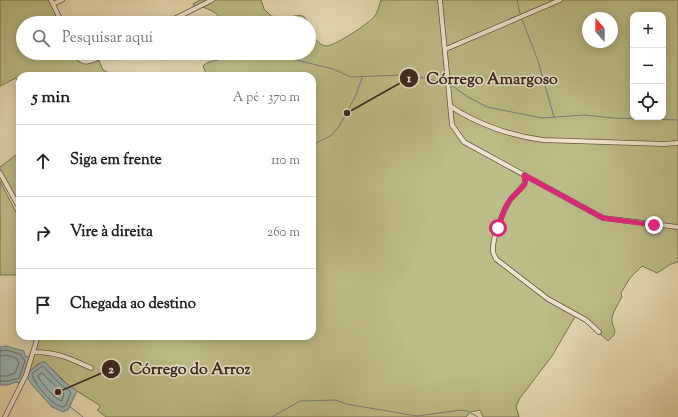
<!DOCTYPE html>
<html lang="pt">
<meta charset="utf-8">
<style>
body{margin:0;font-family:"Sorts Mill Goudy",serif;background:#f2f2f2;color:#202124}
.controls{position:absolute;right:12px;top:12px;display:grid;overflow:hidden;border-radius:8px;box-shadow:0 2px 10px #0003}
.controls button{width:36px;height:36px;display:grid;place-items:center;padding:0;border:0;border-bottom:1px solid #e0e0e0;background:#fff;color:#202124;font:20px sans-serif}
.compass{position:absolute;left:582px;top:12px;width:36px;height:36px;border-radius:50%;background:#fff;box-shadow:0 2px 10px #0003;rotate:339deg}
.stop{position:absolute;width:12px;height:12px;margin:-9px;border:3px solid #db2777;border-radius:50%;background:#fff}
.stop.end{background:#db2777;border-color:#fff;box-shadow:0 1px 4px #0008}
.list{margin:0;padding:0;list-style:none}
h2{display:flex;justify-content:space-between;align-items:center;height:52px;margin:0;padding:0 16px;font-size:17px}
h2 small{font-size:13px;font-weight:400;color:#757577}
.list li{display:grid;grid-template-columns:26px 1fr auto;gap:12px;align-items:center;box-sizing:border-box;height:72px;padding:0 16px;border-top:1px solid #e0e0e0}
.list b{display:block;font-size:15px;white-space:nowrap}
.list em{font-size:13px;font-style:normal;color:#757577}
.icon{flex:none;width:22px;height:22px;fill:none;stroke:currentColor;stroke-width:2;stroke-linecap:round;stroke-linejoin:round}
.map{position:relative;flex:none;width:678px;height:417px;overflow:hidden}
.search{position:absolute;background:#fff;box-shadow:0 2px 10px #0003;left:16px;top:16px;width:300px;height:44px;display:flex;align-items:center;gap:10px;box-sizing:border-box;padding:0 14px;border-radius:22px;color:#757577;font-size:15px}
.panel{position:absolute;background:#fff;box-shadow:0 2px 10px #0003;left:16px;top:72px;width:300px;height:268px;border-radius:12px}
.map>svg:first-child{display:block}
.green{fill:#bbbc87;stroke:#7a7253;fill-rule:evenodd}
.water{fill:#9ab7b6;stroke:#737d7a}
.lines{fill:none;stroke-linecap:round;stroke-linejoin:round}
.shore{stroke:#6a6f6a;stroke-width:1}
.stream{stroke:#737d7a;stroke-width:1}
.minor-casing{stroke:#645344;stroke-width:5.5}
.minor{stroke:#ede6cc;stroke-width:4}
.route{stroke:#db2777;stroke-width:5}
.leader{fill:none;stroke:#39271f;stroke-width:1.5}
.callout-dot{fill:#39271f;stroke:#ede6cc;stroke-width:1.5}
.mark-label{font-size:12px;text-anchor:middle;font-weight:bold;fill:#fff}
.callout-label{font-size:16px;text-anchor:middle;font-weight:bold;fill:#39271f;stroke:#ede6cc;stroke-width:3;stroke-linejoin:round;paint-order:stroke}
</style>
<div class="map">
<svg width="678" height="417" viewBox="0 0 678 417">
<rect width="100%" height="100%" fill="#e4d8b1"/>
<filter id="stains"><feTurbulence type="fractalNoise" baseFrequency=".005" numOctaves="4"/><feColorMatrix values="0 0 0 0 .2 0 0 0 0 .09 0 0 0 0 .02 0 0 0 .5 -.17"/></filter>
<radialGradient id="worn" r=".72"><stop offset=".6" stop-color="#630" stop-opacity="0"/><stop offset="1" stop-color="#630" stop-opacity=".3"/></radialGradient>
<!-- green -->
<path class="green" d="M0,0h53l10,23h-40v30h54l2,3 7,5 14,-7 -1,7 4,9 6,3h14l3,3h-106v18l-1,-9 -3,-7 -16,8z
M200,0h61l3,9 7,7c6,1 11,2 17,1 10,-1 16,-5 20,6h-85c-5,-12 -17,-16 -29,-17l-1,-2z
M381,0h297v262l-7,2 -14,9 -15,-7 -12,12 -9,15 1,4c-3,5 -9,15 -10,21 -1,11 9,12 -4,23l-26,-23 -6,-3 -24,41 -32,42 -4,8 3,11h-36l-3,-7 -10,2 -4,5h-360l-9,-7 3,-3 -1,-2 -30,-19 -24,-24 -7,2 -9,8 11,-36h272v-260h-105l-4,-10c7,-8 20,-3 26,-13h80v-27c1,7 9,20 18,20 9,-1 41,-22 47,-29 4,-5 5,-11 7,-17zM633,15h30v102h-30zM588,18h24v24h-24z
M20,152v59l-20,-37v-7z
M0,181l20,39v55h-20z"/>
<!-- water -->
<path class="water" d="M6,346l18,5 1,5 5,1 -9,26 -5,-1 -8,3h-8v-38z
M42,362h3l18,19 14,10 -9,19h-1l-4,2 -11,-5 -20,-22 -5,-8 4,-7z"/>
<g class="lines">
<!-- shore -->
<path class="shore" d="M0,351l6,-1 14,4 5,7 -6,17 -11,3h-8
M0,356l6,-1 10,3 3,5 -4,10 -8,3h-7
M43,366l17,18 11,8 -5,13 -3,2c-10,-1 -29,-23 -31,-33z
M42,373l22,21 -2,7c-6,-1 -22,-19 -24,-25z"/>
<!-- stream -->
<path class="stream" d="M517,0l3,13
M522,19l16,42 16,56
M288,58l45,11 18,8 50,-2 24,3 20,5
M451,85l17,12 19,10 55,11 42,-3 29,3 65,2
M312,145l20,-10 8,-10 16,-30 6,-17
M69,406l14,11
M272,417l28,-16 36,-1 10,4 71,12 44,-6 6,1 11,6"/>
<defs>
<path id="minor" d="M51,0l11,23
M440,0l12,125 12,17 139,76 75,9
M53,4l9,-4
M166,23l46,-23
M446,49l114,-49
M75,53c8,16 20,6 32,0
M450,106c27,18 61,30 93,34l121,4 14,-1
M0,173l20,36
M524,175c1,3 2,6 0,9 -3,6 -10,10 -14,16 -7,11 -18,38 -17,51 0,3 2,5 3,8l52,40 38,21 13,12
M33,352c24,0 36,6 58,16
M5,417l21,-42 12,-39"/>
</defs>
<!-- minor casing -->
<use href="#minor" class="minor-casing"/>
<!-- minor -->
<use href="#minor" class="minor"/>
</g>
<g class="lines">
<!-- route -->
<path class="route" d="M498,228l7,-20 5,-8 15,-16v-3l-1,-6 79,43 51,7"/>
</g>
<!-- callouts -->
<path class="leader" d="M347 113L409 78M58 392L111 369"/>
<g class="callout-dot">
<circle cx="347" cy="113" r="4"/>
<circle cx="58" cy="392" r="4"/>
<circle cx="409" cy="78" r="10"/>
<circle cx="111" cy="369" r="10"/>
</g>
<g class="mark-label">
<text x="409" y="82">1</text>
<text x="111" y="373">2</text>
</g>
<g class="callout-label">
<text x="492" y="84">Córrego Amargoso</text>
<text x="190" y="374">Córrego do Arroz</text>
</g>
<rect width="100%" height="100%" filter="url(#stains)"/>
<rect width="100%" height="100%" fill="url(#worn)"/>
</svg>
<div class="controls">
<button>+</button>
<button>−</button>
<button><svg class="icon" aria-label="locate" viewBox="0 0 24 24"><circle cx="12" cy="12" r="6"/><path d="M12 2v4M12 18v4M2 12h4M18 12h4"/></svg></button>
</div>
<svg class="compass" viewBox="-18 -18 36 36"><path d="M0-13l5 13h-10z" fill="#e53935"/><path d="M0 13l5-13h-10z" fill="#757577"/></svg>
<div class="stop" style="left:498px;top:228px"></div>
<div class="stop end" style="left:654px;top:225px"></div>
<div class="search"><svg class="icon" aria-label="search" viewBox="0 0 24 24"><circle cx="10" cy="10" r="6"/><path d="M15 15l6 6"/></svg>Pesquisar aqui</div>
<section class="panel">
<h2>5 min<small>A pé · 370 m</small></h2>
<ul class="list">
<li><svg class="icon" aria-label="ahead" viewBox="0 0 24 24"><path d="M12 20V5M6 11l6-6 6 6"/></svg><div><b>Siga em frente</b></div><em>110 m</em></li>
<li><svg class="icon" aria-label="right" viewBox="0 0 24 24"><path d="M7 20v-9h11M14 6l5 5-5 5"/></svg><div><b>Vire à direita</b></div><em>260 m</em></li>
<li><svg class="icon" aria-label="arrive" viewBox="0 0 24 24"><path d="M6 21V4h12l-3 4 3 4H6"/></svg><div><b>Chegada ao destino</b></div></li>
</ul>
</section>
</div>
